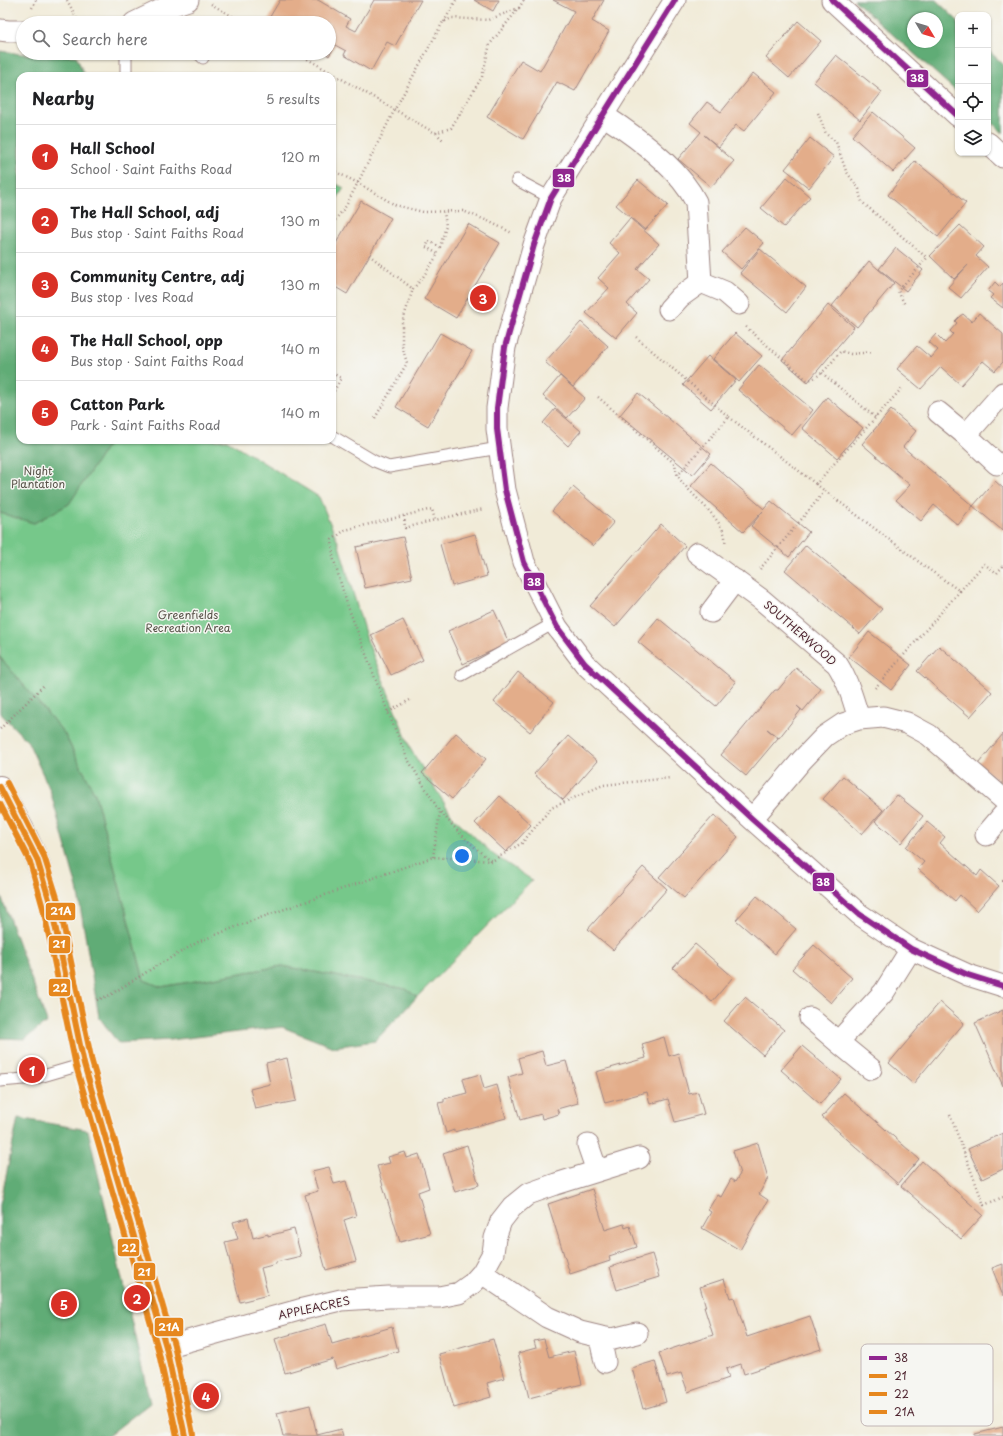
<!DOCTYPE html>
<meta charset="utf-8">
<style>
body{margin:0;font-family:"Playpen Sans",sans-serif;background:#f6f6f6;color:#202124}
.controls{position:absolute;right:12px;top:12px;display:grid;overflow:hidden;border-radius:8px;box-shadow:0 1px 3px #0004}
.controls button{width:36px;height:36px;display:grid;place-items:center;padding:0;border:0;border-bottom:1px solid #e0e0e0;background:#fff;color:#202124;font:20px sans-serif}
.compass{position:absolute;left:907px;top:12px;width:36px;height:36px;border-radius:50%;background:#fff;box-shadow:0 1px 3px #0004;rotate:128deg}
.you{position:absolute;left:462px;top:856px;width:14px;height:14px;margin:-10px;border:3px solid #fff;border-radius:50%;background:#1a73e8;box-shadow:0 0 0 6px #1a73e833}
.badge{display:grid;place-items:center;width:26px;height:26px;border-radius:50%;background:#d93025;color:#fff;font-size:13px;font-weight:700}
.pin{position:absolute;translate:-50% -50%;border:2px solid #fff;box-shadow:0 1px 4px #0006}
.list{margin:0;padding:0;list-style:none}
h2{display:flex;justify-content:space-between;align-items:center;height:52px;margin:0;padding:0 16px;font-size:17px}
h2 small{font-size:13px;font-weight:400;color:#757577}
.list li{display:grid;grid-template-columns:26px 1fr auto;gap:12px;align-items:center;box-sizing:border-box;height:64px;padding:0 16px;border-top:1px solid #e0e0e0}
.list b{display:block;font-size:15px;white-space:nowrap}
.list p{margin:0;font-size:13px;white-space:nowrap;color:#757577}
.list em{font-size:13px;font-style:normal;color:#757577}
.icon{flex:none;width:22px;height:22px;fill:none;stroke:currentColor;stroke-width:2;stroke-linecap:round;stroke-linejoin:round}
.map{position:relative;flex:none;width:1003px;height:1436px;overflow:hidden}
.search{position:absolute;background:#fff;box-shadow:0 1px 3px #0004;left:16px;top:16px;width:320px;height:44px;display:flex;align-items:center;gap:10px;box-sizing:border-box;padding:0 14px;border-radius:22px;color:#757577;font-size:15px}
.panel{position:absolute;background:#fff;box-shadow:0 1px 3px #0004;left:16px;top:72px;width:320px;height:372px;border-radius:12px}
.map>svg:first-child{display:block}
.green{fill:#76c88a;stroke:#60745a}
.forest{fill:#60ac76;stroke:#556650;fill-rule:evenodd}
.building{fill:#e3ad8a}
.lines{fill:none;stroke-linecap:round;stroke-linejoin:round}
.lane-casing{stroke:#9e8582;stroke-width:13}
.street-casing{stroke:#9e8582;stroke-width:23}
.secondary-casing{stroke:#9e8582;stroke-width:24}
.path{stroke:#9e8582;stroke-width:2.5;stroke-dasharray:1 3;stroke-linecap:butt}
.lane{stroke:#fff;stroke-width:11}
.street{stroke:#fff;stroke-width:21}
.secondary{stroke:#fff;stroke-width:22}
.bus-1-casing{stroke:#f6f6f2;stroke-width:9}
.bus-2-casing{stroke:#f6f6f2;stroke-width:9}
.bus-3-casing{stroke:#f6f6f2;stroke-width:9}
.bus-4-casing{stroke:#f6f6f2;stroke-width:9}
.bus-1{stroke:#90268f;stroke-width:6}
.bus-2{stroke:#e6871e;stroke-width:6}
.bus-3{stroke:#e6871e;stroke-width:6}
.bus-4{stroke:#e6871e;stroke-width:6}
.labels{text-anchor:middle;stroke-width:3;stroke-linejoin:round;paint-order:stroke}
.park-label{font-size:11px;fill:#575248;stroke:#f6f6f2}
.street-label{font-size:11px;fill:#4a1f2b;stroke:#f6f6f2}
.key{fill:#f6f6f2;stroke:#c2b6b6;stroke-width:1}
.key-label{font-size:11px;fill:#4a1f2b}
.line-badge{stroke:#f6f6f2;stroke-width:1.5}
.badge-label{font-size:11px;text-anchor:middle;font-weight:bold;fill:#fff}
</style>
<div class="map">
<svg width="1003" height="1436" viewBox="0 0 1003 1436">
<rect width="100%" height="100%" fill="#f6f6f2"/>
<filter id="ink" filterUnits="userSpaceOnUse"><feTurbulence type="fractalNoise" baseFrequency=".025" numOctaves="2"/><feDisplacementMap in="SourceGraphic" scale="8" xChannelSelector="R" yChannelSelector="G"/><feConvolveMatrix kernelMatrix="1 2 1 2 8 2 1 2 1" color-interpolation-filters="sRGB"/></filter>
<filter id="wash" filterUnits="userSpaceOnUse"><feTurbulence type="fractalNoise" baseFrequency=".012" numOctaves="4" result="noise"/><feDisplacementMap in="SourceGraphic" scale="16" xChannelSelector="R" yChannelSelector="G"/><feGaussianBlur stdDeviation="0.9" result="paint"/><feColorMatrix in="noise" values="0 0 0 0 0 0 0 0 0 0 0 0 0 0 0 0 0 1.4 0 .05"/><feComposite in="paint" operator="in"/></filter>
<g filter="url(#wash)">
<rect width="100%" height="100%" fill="#f1ebd8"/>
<!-- green -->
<path class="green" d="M332,182l12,6 -12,18z
M111,440h116l92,57 19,45 29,98 44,110 42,67 41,38 38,25 -115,117 -11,-8 -124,-23 -121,21 -17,-7 -49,-186 -31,-61 -64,-76v-144l34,10 35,-19z"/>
<!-- forest -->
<path class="forest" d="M854,0h82l22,21v72zM913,18h24v24h-24z
M988,50l15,14v69l-15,-14z
M0,51l21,3 55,2 9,20h-65v364h91l-42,64 -35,19 -34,-10z
M0,657l64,76 31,61 49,186 17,7 121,-21 124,23 11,8 -42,44 -42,6 -51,-20 -112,13 -52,3 -19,-26 -22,-129 -27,-98 -22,-48 -28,-29z
M0,893l47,129 -22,17 -25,-1z
M18,1118l70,12 62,273 -42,33h-108v-231z"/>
<g id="blocks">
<!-- building -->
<path class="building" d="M280,0h38l32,19 -4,7 10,5 18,-31h47l-26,46 -8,-4 -16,29 -27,-16 2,-4 -11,-6 -6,11 -4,-3h4v-30h-56l-5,-3z
M474,0h25l-6,11z
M553,0h51l-12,21 17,10 -34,60 -18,-9 -34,57 -36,-22 34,-57 19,11 34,-60z
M798,21l23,20 -32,37 -23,-20z
M836,55l46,37 -22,28 -46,-38z
M753,73l23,19 -32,39 -8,-6 -17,22 -15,-12 30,26 -23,26 -33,-28 23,-27 -11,-9 17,-21 14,10z
M873,112l42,36 -22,24 -41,-36z
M810,138l24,19 -25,31 -24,-19z
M915,161l51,42 -28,34 -50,-42z
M787,177l23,20 -26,30 -23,-19z
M638,180l30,25 -23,25 -29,-25z
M361,201l30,17 -44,76 -15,-9v-35z
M630,218l29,26 -22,25 12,10 -22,25 10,9 -21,25 -30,-25 23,-25 -11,-10 22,-25 -11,-10z
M468,224l32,19 -44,75 -32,-19z
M960,225l24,22 -8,9 12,11 -27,31 -13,-11 20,-22 -14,14 -24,-23z
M745,227l19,16 -23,26 -19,-17z
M896,248l27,22 -17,21 -27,-22z
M760,249l46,38 -19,25 -47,-39z
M869,261l25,22 -37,44 -25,-21z
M995,282l5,5 3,-4v25l-13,-10 3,-3 -5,-4z
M828,305l26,22 -46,55 -26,-22z
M979,313l24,21v28l-8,9 -12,-10 -22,24 -20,-18 -20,22 -24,-20 20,-23 14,12 7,-8 -9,-8 7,-8 9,9 8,-9 -3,-3 7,-8 -2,-2 5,-5 3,-2 9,8z
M581,322l27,24 -35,41 -28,-25z
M440,333l32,18 -44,75 -32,-19z
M735,333l27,23 -23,26 -26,-23z
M708,356l28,24 -25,29 -28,-24z
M759,365l54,45 -21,25 -54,-45z
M560,376l25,22 -18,20 -24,-22z
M638,393l73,61 -18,21 -73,-60z
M827,397l36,31 -26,30 -35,-30z
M555,409l26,22 -13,15 -25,-23z
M891,410l25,21 -13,16 70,59 -15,19 -24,-20 -13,16 -25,-21 14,-15 -48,-41z
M711,463l53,46 7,-8 38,31 -20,25 -38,-31 12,-15 -20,21 -52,-46z
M995,481l8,7v43l-30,-25z
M573,487l41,35 -21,24 -41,-35z
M661,524l24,22 -70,81 -25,-21z
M475,534l12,42 -35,10 -12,-42z
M403,537l9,41 -47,10 -9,-41z
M806,545l76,64 -22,25 -75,-64z
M494,610l15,33 -46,21 -15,-33z
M658,618l78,64 -20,24 -78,-64z
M403,620l20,40 -32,15 -20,-40z
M869,632l42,33 -20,25 -42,-33z
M939,646l53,46 -22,25 -53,-46z
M796,668l25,21 -18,22 -6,-5 4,4 -22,28 -12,-9 11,9 -32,38 -25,-21 54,-65h3z
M518,672l36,30 -24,30 -36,-30z
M456,733l30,26 -34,40 -30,-26z
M1003,734v51l-25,-21z
M568,736l29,25 -34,39 -29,-26z
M843,776l40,34 -21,24 -39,-35z
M897,795l26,21 -22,27 -26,-22z
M500,796l31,29 -25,27 -31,-29z
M714,815l24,22 -54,61 -25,-21z
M927,822l18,15 -5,6 37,33 4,-6 18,16 -22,25 -17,-16 -5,6 -37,-32 6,-7 -18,-15z
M643,867l24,22 -54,61 -25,-21z
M757,896l39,33 -21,25 -39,-34z
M695,944l38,33 -21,25 -39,-34z
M814,945l38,33 -21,25 -39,-34z
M745,997l39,33 -21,25 -39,-34z
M940,1002l24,21 -51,61 -24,-21z
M1003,1010v76l-28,-63z
M664,1037l5,19 9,-3 11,41 9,-2 6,22 -29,8 -7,-23 -18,5 -3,-12 -42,11 -9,-31 50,-14 -4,-14z
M802,1046l39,33 -21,25 -39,-34z
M542,1051l4,15 20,-5 12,42 -21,6 2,5 -17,5 -1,-5 -21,6 -12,-43 14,-4 -4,-15z
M287,1058l9,43 -41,8 -5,-20 20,-5 -4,-21z
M480,1074l4,15 13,-4 9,33 -52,14v-2l-8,3 -8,-30 6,-1v-3l23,-6 -4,-14z
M844,1093l75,66 -21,25 -76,-67z
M1003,1133v36l-21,10 -14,-30z
M758,1143l10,35 -9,16 9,6 -28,50 -38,-22 9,-16 -3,-2 9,-15 4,2 10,-18 4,3 5,-8 -7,-23z
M467,1145l12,40 -24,7 -12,-39z
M405,1152l2,6 12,-4 10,34 -11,4 12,42 -30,8 -23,-76 13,-3 -2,-6z
M922,1161l61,54 -22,24 -60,-53z
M329,1167l5,17 12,-3 10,35 -12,4 12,41 -30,9 -21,-75 13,-4 -6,-20z
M592,1189l13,41 19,-6 1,4 5,-2 7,21 -28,9 1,5 -40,13 -22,-70z
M248,1218l5,20 15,-4v2l26,-7 7,27 -25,6v2l-15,4 7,27 -28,7 -15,-60 13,-3 -5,-17z
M652,1254l7,23 -42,13 -7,-23z
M1003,1264v32l-11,-28z
M724,1279l6,19 4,-1 13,40 63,-21 11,33 -77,25 -3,-10 -15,5 3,9 -41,14 -7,-19 -14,4 -8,-24 54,-18 -9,-28h2l-6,-20z
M326,1324l6,20 60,-17 6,24 -62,18 -3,-10 -48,14 -10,-34z
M493,1339l11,39 -17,5 4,14 -37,11 -15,-54z
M544,1339l5,18 25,-6 8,33 -53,14 -11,-45 18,-5 -2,-7z
M655,1361l11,41 -23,7 -11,-41z
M310,1405l7,30 24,-6 2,7h-60l-6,-23z
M1003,1427v9h-28v-2z"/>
</g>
</g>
<g filter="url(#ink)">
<use href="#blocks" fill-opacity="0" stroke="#9e8582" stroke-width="1"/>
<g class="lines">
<defs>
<path id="lane" d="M165,8l7,15
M126,53v23
M198,53l5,5
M517,180l34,18
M332,436l42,25 15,6 110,-19
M462,675l92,-52
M0,1081l36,-3 48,-14"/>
<path id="street" d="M675,0l-124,198 -17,47 -29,102 -8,61v21l8,61 19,72 33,65 28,37 167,155 107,95 52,35 57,26 35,11
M832,0l126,116
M134,23l31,-15 23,-8
M0,30l8,1h15
M603,115c31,20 76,53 93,87l5,80 24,10 14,12
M988,143l15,14
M669,309l11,-12 21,-15
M938,412l28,23
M997,464l-31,-29 37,-42
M697,553l65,47 75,64c11,17 16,35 22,55
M711,612l24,-32
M752,819l50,-59 23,-24 18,-12 16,-5 24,-2 24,6 22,12 74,64
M986,835l17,-20
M810,1018l28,24 46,-50 27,-43
M838,1042l33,27
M588,1145l9,26
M482,1273l65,44 33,15 21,5 12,2 24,-6
M601,1337v6l4,19
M166,1347l133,-37 42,-10 48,-3h50l20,-4 14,-10 9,-10 11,-20 2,-15 6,-17 11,-14 16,-13 28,-10 83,-26"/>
<path id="secondary" d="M0,787l23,43 14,29 14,47 33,158 82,283 19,89"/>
</defs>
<!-- lane casing -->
<use href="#lane" class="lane-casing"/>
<!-- street casing -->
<use href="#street" class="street-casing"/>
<!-- secondary casing -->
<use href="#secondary" class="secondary-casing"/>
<!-- path -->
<path class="path" d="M67,0l12,23
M211,4l33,19
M32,8l4,-8
M519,8l5,-8
M444,22l12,-22
M297,53l138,80 16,-5 31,-51 8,-33 29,-36 -31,12 -36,-2 -9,4 -48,87 -49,97 -14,18
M818,113l8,21 10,8 10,29 13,18 1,7 2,6 65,56 -29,33 7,14
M436,133l7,7
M332,170l26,13 37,22 28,7 40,-1 25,10 24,12
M369,255l44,34
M746,327l61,53c15,-2 24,-18 34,-29l10,3 22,-2
M636,337l93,80 -51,58
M332,373l9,5 -8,15
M822,373l54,45
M598,397l77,67c1,4 1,8 3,12 9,17 51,46 47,67
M729,417l87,67
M375,418l32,-55 -5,-17v-23l11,-34 10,-12 15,-23 -12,-7 3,-6 11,6 6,-21 -2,-14
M825,491l102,77 33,23 -85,97
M404,516l1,12 30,-8
M760,569l65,-78 -9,-7 86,-96
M960,591l24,-27 13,9 6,-7
M388,712l22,-12
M0,729l44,-44
M441,812c15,19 32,34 50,49
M433,857l7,-45 -33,-54 -19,-46 -41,-108 -14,-47 -1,-17 13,-10 87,-21 3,11 49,-11
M1002,881h1
M97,1000l13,-5 48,-30 42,-24 51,-20 182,-64 59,4 30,-18 29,-35 52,-23 67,-7
M950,1115l34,90 19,-8"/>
<!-- lane -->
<use href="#lane" class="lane"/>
<!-- street -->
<use href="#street" class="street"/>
<!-- secondary -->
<use href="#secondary" class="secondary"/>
<defs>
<path id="bus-1" d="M675,0l-124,198 -17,47 -29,102 -8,61v21l8,61 19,72 33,65 28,37 167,155 107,95 52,35 57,26 35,11
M832,0l126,116"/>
<path id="bus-2" d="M0,787l37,72 14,47 33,158 82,283 19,89"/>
<path id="bus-3" d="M0,804l30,58 13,46 33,158 82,283 19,87"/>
<path id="bus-4" d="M7,783l37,73 15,48 33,158 82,283 19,89"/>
</defs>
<!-- bus-1 casing -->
<use href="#bus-1" class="bus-1-casing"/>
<!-- bus-2 casing -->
<use href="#bus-2" class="bus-2-casing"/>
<!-- bus-3 casing -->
<use href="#bus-3" class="bus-3-casing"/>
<!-- bus-4 casing -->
<use href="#bus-4" class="bus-4-casing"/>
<!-- bus-1 -->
<use href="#bus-1" class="bus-1"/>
<!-- bus-2 -->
<use href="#bus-2" class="bus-2"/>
<!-- bus-3 -->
<use href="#bus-3" class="bus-3"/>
<!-- bus-4 -->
<use href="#bus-4" class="bus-4"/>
</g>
</g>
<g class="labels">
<!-- park labels -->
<g class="park-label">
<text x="38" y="475">Night<tspan x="38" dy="13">Plantation</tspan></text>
<text x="188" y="619">Greenfields<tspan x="188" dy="13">Recreation Area</tspan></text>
</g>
<!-- street labels -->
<g class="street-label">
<text transform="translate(800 633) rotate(41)" y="4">SOUTHERWOOD</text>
<text transform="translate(314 1308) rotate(-12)" y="4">APPLEACRES</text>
</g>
</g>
<!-- legend -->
<rect x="861" y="1344" width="132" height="82" rx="6" class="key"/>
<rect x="869" y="1356" width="18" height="4" fill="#90268f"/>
<rect x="869" y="1374" width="18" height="4" fill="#e6871e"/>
<rect x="869" y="1392" width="18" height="4" fill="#e6871e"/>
<rect x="869" y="1410" width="18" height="4" fill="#e6871e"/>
<g class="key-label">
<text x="894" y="1362">38</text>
<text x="894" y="1380">21</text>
<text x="894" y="1398">22</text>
<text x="894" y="1416">21A</text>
</g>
<g class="line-badge">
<rect x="906" y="69" width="23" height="19" rx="4" fill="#90268f"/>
<rect x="552" y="168" width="23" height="20" rx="4" fill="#90268f"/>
<rect x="523" y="572" width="22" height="19" rx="4" fill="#90268f"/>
<rect x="812" y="872" width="23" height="20" rx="4" fill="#90268f"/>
<rect x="45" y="902" width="31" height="19" rx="4" fill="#e6871e"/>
<rect x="48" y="935" width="23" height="19" rx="4" fill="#e6871e"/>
<rect x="48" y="978" width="23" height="19" rx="4" fill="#e6871e"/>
<rect x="117" y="1238" width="23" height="19" rx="4" fill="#e6871e"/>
<rect x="133" y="1262" width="23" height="19" rx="4" fill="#e6871e"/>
<rect x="154" y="1317" width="30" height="20" rx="4" fill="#e6871e"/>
</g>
<g class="badge-label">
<text x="917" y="82">38</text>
<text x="564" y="182">38</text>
<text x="534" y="586">38</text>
<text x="823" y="886">38</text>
<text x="61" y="915">21A</text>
<text x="59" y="948">21</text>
<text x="60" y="992">22</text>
<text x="129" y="1252">22</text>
<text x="144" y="1276">21</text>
<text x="169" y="1331">21A</text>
</g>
</svg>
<div class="controls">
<button>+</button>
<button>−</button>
<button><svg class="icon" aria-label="locate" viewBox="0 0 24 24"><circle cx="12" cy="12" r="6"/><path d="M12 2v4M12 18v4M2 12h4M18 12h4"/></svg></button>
<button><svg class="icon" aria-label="layers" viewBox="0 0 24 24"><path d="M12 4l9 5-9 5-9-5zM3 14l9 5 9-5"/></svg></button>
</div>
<svg class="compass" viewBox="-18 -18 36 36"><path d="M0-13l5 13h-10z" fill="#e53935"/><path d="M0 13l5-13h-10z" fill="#757577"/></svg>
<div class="you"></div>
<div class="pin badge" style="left:32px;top:1070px">1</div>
<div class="pin badge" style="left:137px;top:1298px">2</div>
<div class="pin badge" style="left:483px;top:298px">3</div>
<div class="pin badge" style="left:206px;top:1396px">4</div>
<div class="pin badge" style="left:64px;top:1304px">5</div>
<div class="search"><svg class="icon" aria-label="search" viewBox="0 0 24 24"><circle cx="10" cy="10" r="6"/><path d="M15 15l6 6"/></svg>Search here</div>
<section class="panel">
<h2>Nearby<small>5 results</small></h2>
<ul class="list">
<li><span class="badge">1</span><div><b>Hall School</b><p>School · Saint Faiths Road</p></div><em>120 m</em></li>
<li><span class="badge">2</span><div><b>The Hall School, adj</b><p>Bus stop · Saint Faiths Road</p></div><em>130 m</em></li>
<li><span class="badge">3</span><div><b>Community Centre, adj</b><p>Bus stop · Ives Road</p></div><em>130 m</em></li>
<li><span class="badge">4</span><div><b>The Hall School, opp</b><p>Bus stop · Saint Faiths Road</p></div><em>140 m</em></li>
<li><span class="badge">5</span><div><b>Catton Park</b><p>Park · Saint Faiths Road</p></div><em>140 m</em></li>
</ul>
</section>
</div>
